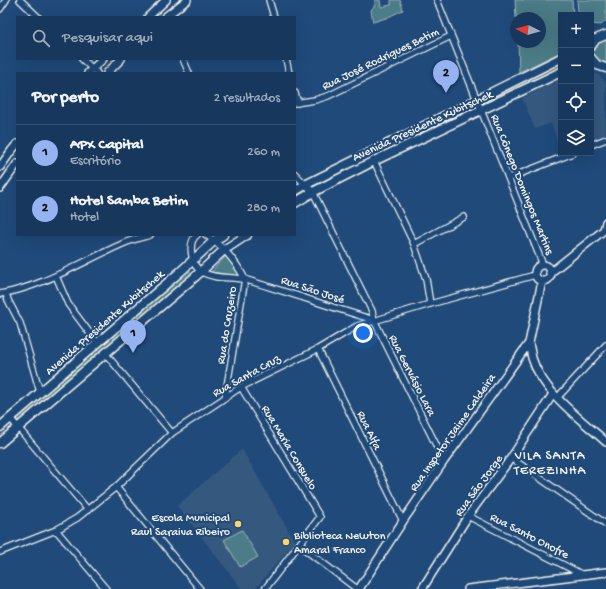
<!DOCTYPE html>
<html lang="pt">
<meta charset="utf-8">
<style>
body{margin:0;font-family:"Gochi Hand",sans-serif;background:#244365;color:#f1f3f6}
.controls{position:absolute;right:12px;top:12px;display:grid;overflow:hidden;border-radius:0px;box-shadow:0 4px 16px #0002}
.controls button{width:36px;height:36px;display:grid;place-items:center;padding:0;border:0;border-bottom:1px solid #365272;background:#17385c;color:#f1f3f6;font:20px sans-serif}
.compass{position:absolute;left:510px;top:12px;width:36px;height:36px;border-radius:50%;background:#17385c;box-shadow:0 4px 16px #0002;rotate:276deg}
.you{position:absolute;left:363px;top:333px;width:14px;height:14px;margin:-10px;border:3px solid #fff;border-radius:50%;background:#1a73e8;box-shadow:0 0 0 6px #1a73e833}
.badge{display:grid;place-items:center;width:26px;height:26px;border-radius:50%;background:#95b2f1;color:#111;font-size:13px;font-weight:700}
.pin{position:absolute;translate:-50% -33px;filter:drop-shadow(0 1px 2px #0008)}
.pin::after{content:'';position:absolute;top:21px;width:14px;height:12px;background:inherit;clip-path:polygon(0 0,100% 0,50% 100%)}
.list{margin:0;padding:0;list-style:none}
h2{display:flex;justify-content:space-between;align-items:center;height:52px;margin:0;padding:0 16px;font-size:17px}
h2 small{font-size:13px;font-weight:400;color:#9eacbb}
.list li{display:grid;grid-template-columns:26px 1fr auto;gap:12px;align-items:center;box-sizing:border-box;height:56px;padding:0 16px;border-top:1px solid #365272}
.list b{display:block;font-size:15px;white-space:nowrap}
.list p{margin:0;font-size:13px;white-space:nowrap;color:#9eacbb}
.list em{font-size:13px;font-style:normal;color:#9eacbb}
.icon{flex:none;width:22px;height:22px;fill:none;stroke:currentColor;stroke-width:2;stroke-linecap:round;stroke-linejoin:round}
.map{position:relative;flex:none;width:606px;height:589px;overflow:hidden}
.search{position:absolute;background:#17385c;box-shadow:0 4px 16px #0002;left:16px;top:16px;width:280px;height:44px;display:flex;align-items:center;gap:10px;box-sizing:border-box;padding:0 14px;border-radius:0px;color:#9eacbb;font-size:15px}
.panel{position:absolute;background:#17385c;box-shadow:0 4px 16px #0002;left:16px;top:72px;width:280px;height:164px;border-radius:0px}
.map>svg:first-child{display:block}
.built{fill:#36587e}
.green{fill:#4b7c87;stroke:#a0b6b8}
.lines{fill:none;stroke-linecap:round;stroke-linejoin:round}
.minor-casing{stroke:#f4f1e8;stroke-width:8}
.tertiary-casing{stroke:#f4f1e8;stroke-width:10}
.secondary-casing{stroke:#f4f1e8;stroke-width:11}
.minor{stroke:#1f4a7a;stroke-width:5.5}
.tertiary{stroke:#1f4a7a;stroke-width:7}
.secondary{stroke:#1f4a7a;stroke-width:8}
.poi-dot{fill:#ffd166;stroke:#1f4a7a;stroke-width:1.5}
.labels{text-anchor:middle;stroke-width:4;stroke-linejoin:round;paint-order:stroke}
.street-label{font-size:12px;fill:#f4f1e8;stroke:#1f4a7a}
.poi-label{font-size:12px;fill:#f4f1e8;stroke:#1f4a7a;text-anchor:end}
.neighbourhood-label{font-size:13px;letter-spacing:1px;fill:#f4f1e8;stroke:#1f4a7a}
</style>
<div class="map">
<svg width="606" height="589" viewBox="0 0 606 589">
<rect width="100%" height="100%" fill="#1f4a7a"/>
<filter id="ink" filterUnits="userSpaceOnUse"><feTurbulence type="fractalNoise" baseFrequency=".025" numOctaves="2"/><feDisplacementMap in="SourceGraphic" scale="8" xChannelSelector="R" yChannelSelector="G"/><feConvolveMatrix kernelMatrix="1 2 1 2 8 2 1 2 1" color-interpolation-filters="sRGB"/></filter>
<g filter="url(#ink)">
<!-- built -->
<path class="built" d="M591,70l8,5 7,8v51l-15,6z
M561,79v72l-10,-28 -16,6 -13,-31z
M242,449l53,93 -40,47h-13l-65,-83z"/>
<!-- green -->
<path class="green" d="M375,0h5l1,7 10,-2v-5h9l3,10 -17,8 -13,4 -2,-12 4,-5z
M515,0h57l1,15h-12v37l-42,20 -1,-30h22v-24h-24z
M577,0h29v21l-5,4 -10,-1v-9h-11l-2,-4z
M604,39h2v27l-6,-1 -8,-11c0,-9 4,-12 12,-15z
M561,59v8l-73,37 -4,-10z
M469,102l4,8 -160,78 -2,-4z
M226,256l15,21 -30,-5z
M187,270l5,3 -172,150 -5,-5z
M242,530l16,27 -18,10 -16,-27z"/>
<g class="lines">
<defs>
<path id="minor" d="M20,0l18,17
M269,0l5,17
M437,0l106,265
M0,9l6,-9
M82,59l15,14
M183,59l6,14
M286,59l3,14
M295,93l3,10
M295,103l20,-3 13,-4 123,-60
M591,145l15,-6
M374,161l40,83 12,35 4,25
M295,174l18,18 59,119 2,9 70,141
M509,178l64,-25
M197,235c-10,7 -6,31 5,37 14,8 30,4 45,8 43,13 84,27 127,40
M206,235c16,10 30,27 39,44
M414,244l50,-27
M56,276l12,28 29,39
M6,293l2,7 12,23 20,69
M0,294c46,-8 84,-34 127,-52 7,-3 16,-5 23,-7
M318,349l85,172
M105,353l67,80
M241,387l79,130 -55,72
M225,398l20,-119
M557,398l49,-53
M10,418l78,92
M511,458l95,66
M116,487l84,102
M468,516l113,58
M56,530l50,59
M299,545l58,44
M0,552l56,-22 21,-12 39,-31 56,-54 69,-46 77,-38 39,-23 73,-22 105,-29"/>
<path id="tertiary" d="M148,17l18,-17
M165,17l22,-17
M88,73l15,-14
M107,73l14,-14
M0,167l12,-17 5,-6
M0,188l17,-24
M535 273a8 8 0 1 1 16 0a8 8 0 1 1-16 0Z
M550,273l54,-43 2,-8
M529,343c1,5 2,10 3,15 10,34 49,61 74,84
M359,589l44,-68 41,-60 85,-118 13,-62
M422,589l46,-73 43,-58 42,-64
M468,589l138,-17"/>
<path id="secondary" d="M591,46l5,-7 10,-4
M591,58l6,7 9,3
M295,191l10,-6 256,-127
M295,203l18,-11 61,-31 187,-89
M0,427l180,-155 35,-32 8,-5
M0,443l196,-167 28,-26 23,-15"/>
</defs>
<!-- minor casing -->
<use href="#minor" class="minor-casing"/>
<!-- tertiary casing -->
<use href="#tertiary" class="tertiary-casing"/>
<!-- secondary casing -->
<use href="#secondary" class="secondary-casing"/>
<!-- minor -->
<use href="#minor" class="minor"/>
<!-- tertiary -->
<use href="#tertiary" class="tertiary"/>
<!-- secondary -->
<use href="#secondary" class="secondary"/>
</g>
</g>
<!-- markers -->
<g class="poi-dot">
<circle cx="238" cy="524" r="4"/>
<circle cx="286" cy="542" r="4"/>
</g>
<g class="labels">
<!-- street labels -->
<g class="street-label">
<text transform="translate(380 58) rotate(-26)" y="4">Rua José Rodrigues Betim</text>
<text transform="translate(422 125) rotate(-25)" y="4">Avenida Presidente Kubitschek</text>
<text transform="translate(523 184) rotate(68)" y="4">Rua Cônego Domingos Martins</text>
<text transform="translate(313 289) rotate(18)" y="4">Rua São José</text>
<text transform="translate(104 322) rotate(-41)" y="4">Avenida Presidente Kubitschek</text>
<text transform="translate(226 325) rotate(-81)" y="4">Rua do Cruzeiro</text>
<text transform="translate(246 375) rotate(-29)" y="4">Rua Santa Cruz</text>
<text transform="translate(413 375) rotate(63)" y="4">Rua Gervásio Lara</text>
<text transform="translate(370 430) rotate(64)" y="4">Rua Alfa</text>
<text transform="translate(452 432) rotate(-55)" y="4">Rua Inspetor Jaime Caldeira</text>
<text transform="translate(290 447) rotate(59)" y="4">Rua Maria Consuelo</text>
<text transform="translate(478 485) rotate(-54)" y="4">Rua São Jorge</text>
<text transform="translate(530 535) rotate(27)" y="4">Rua Santo Onofre</text>
</g>
<!-- poi labels -->
<g class="poi-label">
<text x="230" y="521">Escola Municipal<tspan x="230" dy="14">Raul Saraiva Ribeiro</tspan></text>
<text x="294" y="539" text-anchor="start">Biblioteca Newton<tspan x="294" dy="14">Amaral Franco</tspan></text>
</g>
<!-- neighbourhood labels -->
<g class="neighbourhood-label">
<text x="550" y="459">VILA SANTA<tspan x="550" dy="15">TEREZINHA</tspan></text>
</g>
</g>
</svg>
<div class="controls">
<button>+</button>
<button>−</button>
<button><svg class="icon" aria-label="locate" viewBox="0 0 24 24"><circle cx="12" cy="12" r="6"/><path d="M12 2v4M12 18v4M2 12h4M18 12h4"/></svg></button>
<button><svg class="icon" aria-label="layers" viewBox="0 0 24 24"><path d="M12 4l9 5-9 5-9-5zM3 14l9 5 9-5"/></svg></button>
</div>
<svg class="compass" viewBox="-18 -18 36 36"><path d="M0-13l5 13h-10z" fill="#e53935"/><path d="M0 13l5-13h-10z" fill="#9eacbb"/></svg>
<div class="you"></div>
<div class="pin badge" style="left:133px;top:353px">1</div>
<div class="pin badge" style="left:446px;top:93px">2</div>
<div class="search"><svg class="icon" aria-label="search" viewBox="0 0 24 24"><circle cx="10" cy="10" r="6"/><path d="M15 15l6 6"/></svg>Pesquisar aqui</div>
<section class="panel">
<h2>Por perto<small>2 resultados</small></h2>
<ul class="list">
<li><span class="badge">1</span><div><b>APX Capital</b><p>Escritório</p></div><em>260 m</em></li>
<li><span class="badge">2</span><div><b>Hotel Samba Betim</b><p>Hotel</p></div><em>280 m</em></li>
</ul>
</section>
</div>
